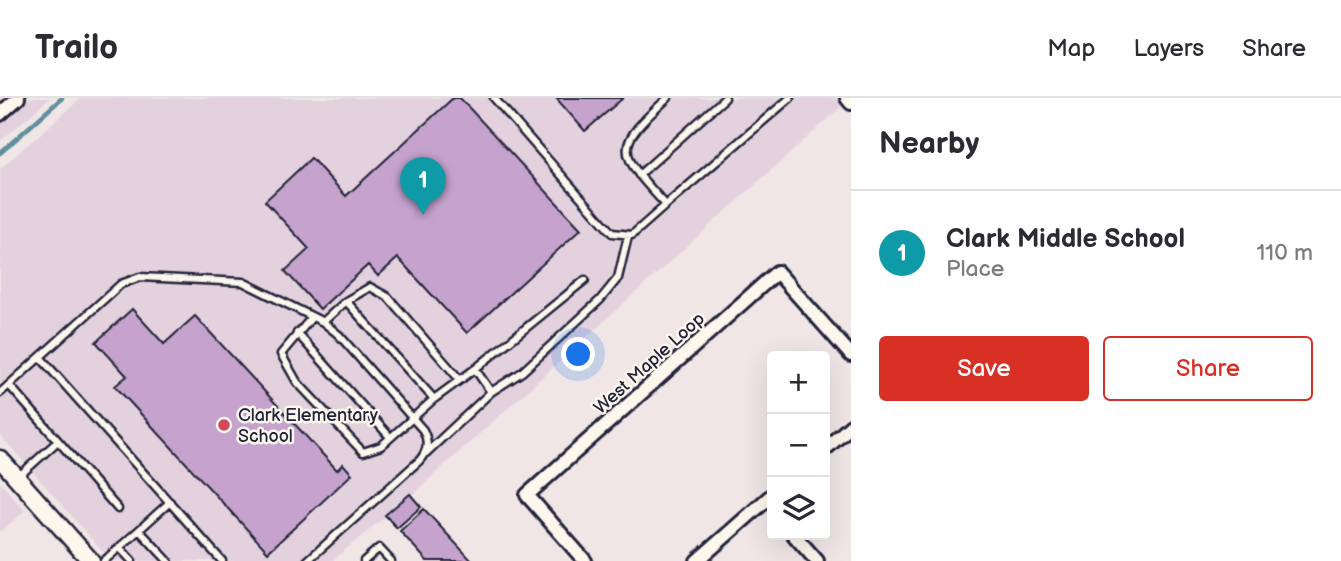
<!DOCTYPE html>
<meta charset="utf-8">
<style>
body{margin:0;font-family:"Balsamiq Sans",sans-serif;background:#f7f7f7;color:#2b2b33}
.controls{position:absolute;right:21px;bottom:21px;display:grid;overflow:hidden;border-radius:7px;box-shadow:0 7px 28px #0002}
.controls button{width:63px;height:63px;display:grid;place-items:center;padding:0;border:0;border-bottom:2px solid #e1e1e2;background:#fff;color:#2b2b33;font:35px sans-serif}
.you{position:absolute;left:579px;top:257px;width:24px;height:24px;margin:-18px;border:5px solid #fff;border-radius:50%;background:#1a73e8;box-shadow:0 0 0 10px #1a73e833}
.badge{display:grid;place-items:center;width:46px;height:46px;border-radius:50%;background:#d93025;color:#fff;font-size:23px;font-weight:700}
.pin{position:absolute;translate:-50% -58px;filter:drop-shadow(0 2px 4px #0008)}
.pin::after{content:'';position:absolute;top:37px;width:24px;height:21px;background:inherit;clip-path:polygon(0 0,100% 0,50% 100%)}
.list{margin:0;padding:0;list-style:none}
h2{display:flex;justify-content:space-between;align-items:center;height:91px;margin:0;padding:0 28px;font-size:30px}
h2 small{font-size:23px;font-weight:400;color:#7c7c81}
.list li{display:grid;grid-template-columns:46px 1fr auto;gap:21px;align-items:center;box-sizing:border-box;height:126px;padding:0 28px;border-top:2px solid #e1e1e2}
.list b{display:block;font-size:26px;white-space:nowrap}
.list p{margin:0;font-size:23px;white-space:nowrap;color:#7c7c81}
.list em{font-size:23px;font-style:normal;color:#7c7c81}
.actions{display:flex;gap:14px;padding:21px 28px}
.actions a{flex:1;padding:16px 0;border:2px solid #d93025;border-radius:7px;text-align:center;font-size:24px;color:#d93025}
.actions .main{background:#d93025;color:#fff}
.icon{flex:none;width:38px;height:38px;fill:none;stroke:currentColor;stroke-width:2;stroke-linecap:round;stroke-linejoin:round}
.map{position:relative;flex:none;width:851px;height:463px;overflow:hidden}
header{display:flex;align-items:center;gap:42px;box-sizing:border-box;height:98px;padding:0 35px;background:#fff;border-bottom:2px solid #e1e1e2}
header strong{font-size:33px}
nav{display:flex;gap:38px;margin-inline-start:auto;font-size:24px}
main{display:flex}
aside{flex:1;background:#fff}
.map>svg:first-child{display:block}
.built{fill:#e3d2de}
.lines{fill:none;stroke-linecap:round;stroke-linejoin:round}
.stream{stroke:#5e8f9d;stroke-width:4.5}
.building{fill:#c5a3cd;stroke:#22223b;stroke-width:2}
.lane-casing{stroke:#22223b;stroke-width:11}
.street-casing{stroke:#22223b;stroke-width:18}
.secondary-casing{stroke:#22223b;stroke-width:21}
.lane{stroke:#fbf7ec;stroke-width:6}
.street{stroke:#fbf7ec;stroke-width:12}
.secondary{stroke:#fbf7ec;stroke-width:16}
.poi-dot{fill:#d1495b;stroke:#fbf7ec;stroke-width:2.5}
.labels{text-anchor:middle;stroke-width:5;stroke-linejoin:round;paint-order:stroke}
.street-label{font-size:18px;fill:#22223b;stroke:#fbf7ec}
.poi-label{font-size:18px;fill:#22223b;stroke:#fbf7ec;text-anchor:start}
</style>
<header>
<strong>Trailo</strong>
<nav><a>Map</a><a>Layers</a><a>Share</a></nav>
</header>
<main>
<div class="map">
<svg width="851" height="463" viewBox="0 0 851 463">
<rect width="100%" height="100%" fill="#f0e6e6"/>
<filter id="ink" filterUnits="userSpaceOnUse"><feTurbulence type="fractalNoise" baseFrequency=".0143" numOctaves="2"/><feDisplacementMap in="SourceGraphic" scale="14" xChannelSelector="R" yChannelSelector="G"/><feConvolveMatrix kernelMatrix="1 2 1 2 8 2 1 2 1" color-interpolation-filters="sRGB"/></filter>
<g filter="url(#ink)">
<!-- built -->
<path class="built" d="M0,0h50l-50,44z
M81,0h770l-436,394 -83,69h-221l-111,-126v-266z
M0,384l25,29 -25,21z"/>
<g class="lines">
<!-- stream -->
<path class="stream" d="M0,55l62,-55"/>
</g>
<!-- building -->
<path class="building" d="M453,0h7l121,131 -114,104 -69,-75 -20,18 -10,-11 -48,44 -35,-38 24,-22 -44,-48 46,-43 35,38z
M556,0h67l-38,33z
M132,211l32,35 31,-28 142,154 6,-6 9,10 -84,78 -153,-166 12,-10 -31,-34z
M410,396l11,13 -24,21 -12,-13z
M424,411l48,52h-45l-27,-30z"/>
<g class="lines">
<defs>
<path id="lane" d="M494,0l118,135 20,2 34,-30
M668,0c-56,50 -51,54 -2,107l124,-107
M639,77l86,-77
M585,182l-110,89 16,23 31,-20 78,-72 18,-22 10,-42
M346,203l88,98
M312,219l-31,37 16,28 66,70 18,-6 53,-47 41,-30
M323,224l23,-21 24,-14 18,10 72,83
M297,235l93,104
M40,259l182,204
M9,287l109,124
M0,295l121,-109 19,-7 103,5 80,40 16,13 84,95c6,12 5,21 -4,31l-112,100
M426,355l65,-61
M18,379l40,-36
M139,432l31,-28
M120,450l12,13
M104,463l35,-31 29,31
M364,463l15,-13 12,13"/>
<path id="street" d="M847,0l4,5
M0,16l18,-16
M825,351l26,-23
M794,437l23,26
M585,463l-58,-66 250,-223 74,83
M697,463l75,-66"/>
<path id="secondary" d="M0,361l91,102"/>
</defs>
<!-- lane casing -->
<use href="#lane" class="lane-casing"/>
<!-- street casing -->
<use href="#street" class="street-casing"/>
<!-- secondary casing -->
<use href="#secondary" class="secondary-casing"/>
<!-- lane -->
<use href="#lane" class="lane"/>
<!-- street -->
<use href="#street" class="street"/>
<!-- secondary -->
<use href="#secondary" class="secondary"/>
</g>
</g>
<!-- markers -->
<circle class="poi-dot" cx="224" cy="327" r="7"/>
<g class="labels">
<!-- street labels -->
<g class="street-label">
<text transform="translate(649 265) rotate(-42)" y="6">West Maple Loop</text>
</g>
<!-- poi labels -->
<g class="poi-label">
<text x="238" y="323">Clark Elementary<tspan x="238" dy="21">School</tspan></text>
</g>
</g>
</svg>
<div class="controls">
<button>+</button>
<button>−</button>
<button><svg class="icon" aria-label="layers" viewBox="0 0 24 24"><path d="M12 4l9 5-9 5-9-5zM3 14l9 5 9-5"/></svg></button>
</div>
<div class="you"></div>
<div class="pin badge" style="left:423px;top:117px;background:#0f9aa8">1</div>
</div>
<aside>
<h2>Nearby<small></small></h2>
<ul class="list">
<li><span class="badge" style="background:#0f9aa8">1</span><div><b>Clark Middle School</b><p>Place</p></div><em>110 m</em></li>
</ul>
<div class="actions"><a class="main">Save</a><a>Share</a></div>
</aside>
</main>
